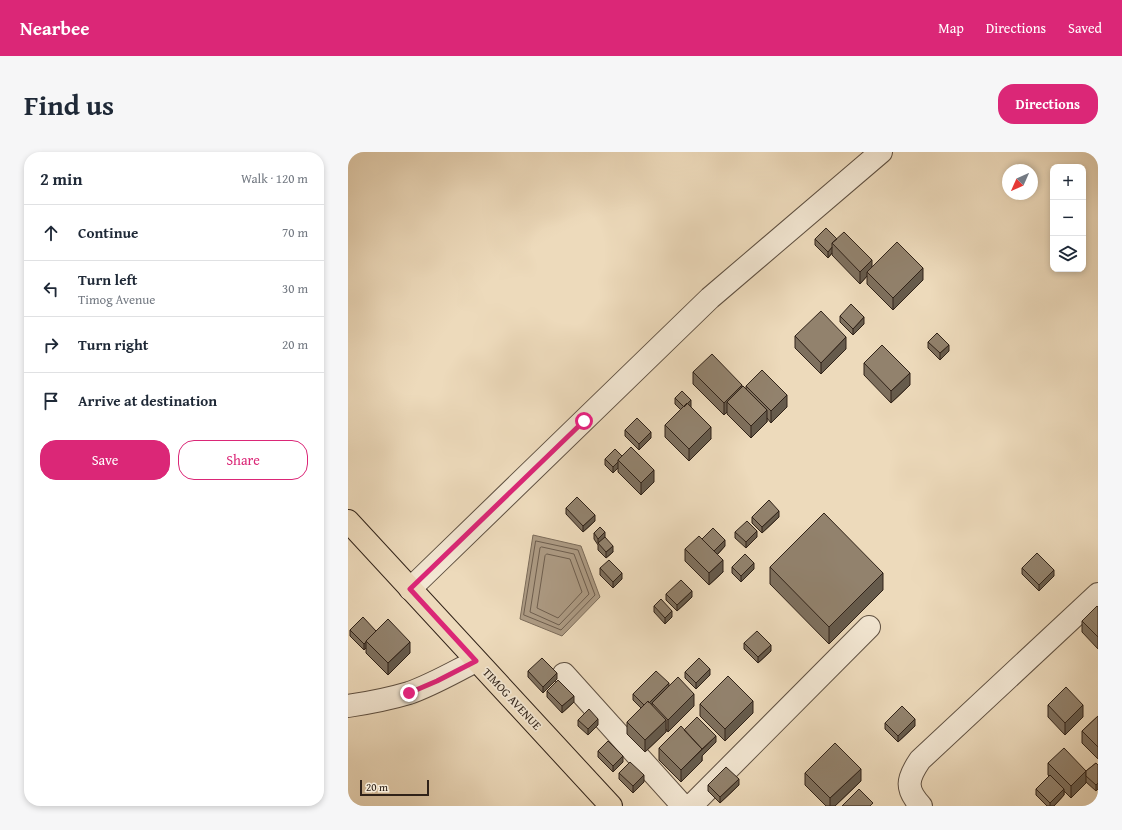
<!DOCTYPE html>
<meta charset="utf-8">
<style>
body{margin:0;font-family:"Gentium Book Plus",serif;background:#f6f6f7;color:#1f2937}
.controls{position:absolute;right:12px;top:12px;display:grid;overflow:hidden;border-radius:8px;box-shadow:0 2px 6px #0003}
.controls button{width:36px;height:36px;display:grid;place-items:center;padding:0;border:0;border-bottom:1px solid #e0e1e3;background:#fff;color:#1f2937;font:20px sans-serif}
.compass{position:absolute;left:654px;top:12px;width:36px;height:36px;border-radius:50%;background:#fff;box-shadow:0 2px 6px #0003;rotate:225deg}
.scale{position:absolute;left:12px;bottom:10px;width:69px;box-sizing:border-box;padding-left:4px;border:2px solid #302218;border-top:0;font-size:11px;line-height:14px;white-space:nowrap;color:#302218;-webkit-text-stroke:3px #f3e7d3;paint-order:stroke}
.stop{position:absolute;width:12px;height:12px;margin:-9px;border:3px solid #db2777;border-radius:50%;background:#fff}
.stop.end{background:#db2777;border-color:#fff;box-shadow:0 1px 4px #0008}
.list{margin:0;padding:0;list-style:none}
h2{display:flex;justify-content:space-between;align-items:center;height:52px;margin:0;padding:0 16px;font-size:17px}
h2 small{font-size:13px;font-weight:400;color:#747a83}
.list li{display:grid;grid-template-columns:26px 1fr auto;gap:12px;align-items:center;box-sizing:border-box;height:56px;padding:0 16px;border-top:1px solid #e0e1e3}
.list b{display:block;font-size:15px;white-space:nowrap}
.list p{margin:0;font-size:13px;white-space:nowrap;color:#747a83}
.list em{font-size:13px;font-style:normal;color:#747a83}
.actions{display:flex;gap:8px;padding:12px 16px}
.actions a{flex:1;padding:9px 0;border:1px solid #db2777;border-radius:16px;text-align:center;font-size:14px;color:#db2777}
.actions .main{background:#db2777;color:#fff}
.icon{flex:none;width:22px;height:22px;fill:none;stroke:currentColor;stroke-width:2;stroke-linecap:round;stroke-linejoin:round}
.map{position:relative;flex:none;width:750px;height:654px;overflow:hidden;border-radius:16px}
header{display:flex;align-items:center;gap:24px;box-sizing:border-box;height:56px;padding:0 20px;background:#db2777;color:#fff}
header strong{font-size:19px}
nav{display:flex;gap:22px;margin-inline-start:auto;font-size:14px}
.intro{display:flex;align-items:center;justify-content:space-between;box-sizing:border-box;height:96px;padding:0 24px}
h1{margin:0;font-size:28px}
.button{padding:10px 18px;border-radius:16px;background:#db2777;color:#fff;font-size:14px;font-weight:700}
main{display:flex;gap:24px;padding:0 24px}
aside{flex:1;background:#fff;border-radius:16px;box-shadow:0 2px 6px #0003}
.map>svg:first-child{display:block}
.water{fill:#ad9b84;stroke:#7b6b59}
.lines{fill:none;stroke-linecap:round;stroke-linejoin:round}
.shore{stroke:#6e5e4e;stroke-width:1}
.minor-casing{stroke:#5f5041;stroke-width:24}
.major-casing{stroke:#302218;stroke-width:24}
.minor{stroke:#f3e7d3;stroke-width:22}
.major{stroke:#eddabb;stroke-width:22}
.wall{fill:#7e705e;stroke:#302218}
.shaded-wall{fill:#665b4c;stroke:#302218}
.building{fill:#92826d;stroke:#302218}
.route{stroke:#db2777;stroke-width:5}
.labels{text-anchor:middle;stroke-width:3.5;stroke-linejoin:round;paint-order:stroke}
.street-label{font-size:12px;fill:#302218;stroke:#f3e7d3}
</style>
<header>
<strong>Nearbee</strong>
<nav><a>Map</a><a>Directions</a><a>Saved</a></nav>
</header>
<div class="intro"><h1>Find us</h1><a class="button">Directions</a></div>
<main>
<aside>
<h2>2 min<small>Walk · 120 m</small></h2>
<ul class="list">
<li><svg class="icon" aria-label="ahead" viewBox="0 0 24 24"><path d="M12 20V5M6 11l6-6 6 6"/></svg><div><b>Continue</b></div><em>70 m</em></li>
<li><svg class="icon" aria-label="left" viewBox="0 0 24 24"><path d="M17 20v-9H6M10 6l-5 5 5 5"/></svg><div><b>Turn left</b><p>Timog Avenue</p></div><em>30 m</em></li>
<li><svg class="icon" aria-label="right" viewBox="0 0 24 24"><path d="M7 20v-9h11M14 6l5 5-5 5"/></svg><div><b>Turn right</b></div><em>20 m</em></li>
<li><svg class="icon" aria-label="arrive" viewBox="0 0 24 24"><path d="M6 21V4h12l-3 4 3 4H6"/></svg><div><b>Arrive at destination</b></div></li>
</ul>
<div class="actions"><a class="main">Save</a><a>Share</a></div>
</aside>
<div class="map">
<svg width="750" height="654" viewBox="0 0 750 654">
<rect width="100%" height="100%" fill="#eddabb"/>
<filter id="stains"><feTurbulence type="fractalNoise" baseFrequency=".005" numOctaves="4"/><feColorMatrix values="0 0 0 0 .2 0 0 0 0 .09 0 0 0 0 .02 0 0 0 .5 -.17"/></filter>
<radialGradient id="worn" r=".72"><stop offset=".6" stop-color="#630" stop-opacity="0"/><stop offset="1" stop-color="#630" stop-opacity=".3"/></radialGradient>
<!-- water -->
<path class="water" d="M185,383l48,11 19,51 -38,39 -42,-17z"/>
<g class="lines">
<!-- shore -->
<path class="shore" d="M188,389l42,9 17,45 -34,35 -37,-15z
M194,395l32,7 15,40 -30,31 -29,-13 10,-64z
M199,402l23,5 12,33 -24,26 -21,-10 8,-52z"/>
<defs>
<path id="minor" d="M62,437l300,-291 171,-146
M216,522l119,132
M0,554c20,-3 41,-7 61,-13 23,-8 45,-21 67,-32
M343,654l178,-179
M573,654c-16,-17 -14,-27 -1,-46l178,-166"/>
<path id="major" d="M0,369l263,285"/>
</defs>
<!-- minor casing -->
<use href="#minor" class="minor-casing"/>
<!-- major casing -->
<use href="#major" class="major-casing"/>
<!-- minor -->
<use href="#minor" class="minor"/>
<!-- major -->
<use href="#major" class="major"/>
</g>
<!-- wall -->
<path class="wall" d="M467,87h22l35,29 51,12 -30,30 -26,-26v-8l-7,8 -28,-29v-2l-4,5 -13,-13z
M492,164l24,8 -11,11 -13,-13z
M447,184l51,13 -25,25 -26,-26z
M580,190l21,9 -9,9 -12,-12z
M516,211l46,22 -19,18 -27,-28z
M345,220l49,15 4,2v-3l41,21 -16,16 -4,-5v4l-16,16 -24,-24v-2l-3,3 -31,-31z
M327,246l16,8v1l20,32 -22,22 -24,-24v-12l16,-15 -6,-6z
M277,278l26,8 -12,12 -14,-14z
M274,304l32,26 -13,13 -23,-23v-4l-5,5 -8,-8v-6z
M218,356l29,13 -12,11 -17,-18z
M404,365h27l-17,16 -10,-10z
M387,380l22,5 -11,11 -11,-10z
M246,381l11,4 8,15 -7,6 -8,-8v-5l-4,-6z
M354,387l23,7 -8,9 6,17 -14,13 -24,-24v-12z
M384,415l22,2 -13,13 -9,-9z
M422,415l113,23 -54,54 -59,-60z
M252,416l22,11 -9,9 -13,-13z
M674,416l32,8 -15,15 -17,-17z
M318,442l26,3 -15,14 -11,-11z
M306,454l18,11 -7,7 -11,-12z
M750,455v42l-16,-17v-11z
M2,478l26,1 34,22 -22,22 -22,-22v-5l-2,2 -14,-14z
M396,491l27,8 -13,12 -14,-14z
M180,519l29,8 -14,14 -15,-16z
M337,520l25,3 -14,14 -11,-11z
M199,539l27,11 -12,11 -15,-16z
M285,542l61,12 -26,26 -2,-3v3l-21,20 -18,-18v-12l14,-14 -8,-8z
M352,552l53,9 -28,28 -25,-25z
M700,553l35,12 -18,18 -17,-18z
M750,564v43l-16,-16v-12z
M230,568l20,5 -10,10 -10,-9z
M537,571l30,3 -17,16 -13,-13z
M336,578l32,12 -14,14v5l-21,21 -22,-22v-12z
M250,599l25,11 -10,10 -15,-15z
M700,611l38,8 10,-8 2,26 -2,2 -10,-9v1l-15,15 -7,-7v4l-10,11h-7l-11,-11v-6l13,-13 -1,-1z
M271,621l25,9 -11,11 -14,-14z
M457,621l56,8 -26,25h-9l-21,-21z
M360,633h31l-19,18 -12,-12z"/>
<!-- shaded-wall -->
<path class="shaded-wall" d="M484,95v6l-4,5v-6z
M524,108v12h-5v4l-7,8v-12z
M575,116v12l-30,30v-12z
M516,165v7l-11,11v-6z
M498,185v12l-25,25v-11z
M601,193v6l-9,9v-7z
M562,221v12l-19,18v-12z
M394,233v12l-15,5v10l-3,3v-12z
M439,243v12l-16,16v-12z
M343,248v6l-7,7v-6z
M419,258v12l-16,16v-12z
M363,275v12l-22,22v-12z
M303,280v6l-12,12v-6z
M270,310v6l-5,5v-6z
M306,318v12l-13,13v-12z
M431,359v6l-17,16v-6z
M247,363v6l-12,11v-6z
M409,379v6l-11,11v-6z
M257,380v6l-7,5v-4z
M377,388v6l-11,12v-7z
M265,394v6l-7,6v-6z
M375,408v12l-14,13v-12z
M406,411v6l-13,13v-6z
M706,418v6l-15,15v-6z
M274,421v6l-9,9v-6z
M535,421v17l-54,54v-17z
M344,439v6l-15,14v-6z
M324,459v6l-7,7v-6z
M18,490v6l-2,2v-6z
M62,490v11l-22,22v-12z
M423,493v6l-13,12v-6z
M362,517v6l-14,14v-6z
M209,521v6l-14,14v-6z
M321,531v6l-17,14v3l-7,1z
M346,542v12l-26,26v-12z
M226,544v6l-12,11v-7z
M405,549v12l-28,28v-12z
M735,553v12l-18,18v-12z
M250,567v6l-10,10v-6z
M567,567v7l-17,16v-6z
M318,568v12l-21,20v-12z
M368,584v6l-14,14v5l-21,21v-12z
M275,604v6l-10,10v-6z
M513,617v12l-26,25h-5v-8z
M738,619v12l-15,15v-12z
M296,623v7l-11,11v-7z
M391,627v6l-19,18v-6z
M750,631v6l-2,2v-6z
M716,637v6l-10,11h-4v-3z"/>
<!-- building -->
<path class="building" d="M478,76l11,11 -5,4v4l-4,5 -13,-13z
M496,80l28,28 -12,12 -28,-29z
M549,90l26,26 -30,30 -26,-26z
M503,152l13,13 -11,12 -13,-13z
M473,159l25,26 -25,26 -26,-27z
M589,181l12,12 -9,8 -12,-11z
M534,193l28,28 -19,18 -27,-28z
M364,202l30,31 -18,18 -31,-31z
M414,218l25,25 -16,16 -25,-25z
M395,234l24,24 -16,16 -24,-24z
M334,239l9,9 -7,7 -9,-9z
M339,251l24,24 -22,22 -24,-24z
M289,266l14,14 -12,12 -14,-14z
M283,295l23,23 -13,13 -23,-23z
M267,297l7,7 -4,4v2l-5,5 -8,-8z
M229,345l18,18 -12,11 -17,-18z
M421,348l10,11 -17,16 -10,-10z
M476,361l59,60 -54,54 -59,-60z
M399,369l10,10 -11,11 -11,-10z
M252,375l5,5 -7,7 -4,-6z
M365,376l12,12 -11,11 -12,-12z
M351,384l24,24 -14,13 -24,-24z
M257,385l8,9 -7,6 -8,-9z
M689,401l17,17 -15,15 -17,-17z
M397,402l9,9 -13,13 -9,-9z
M261,408l13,13 -9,9 -13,-14z
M333,428l11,11 -15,14 -11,-11z
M313,447l11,12 -7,7 -11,-12z
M749,454l1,1v30l-16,-16z
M15,465l13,14 -10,10v1l-2,2 -14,-14z
M40,467l22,23 -22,21 -22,-22z
M409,479l14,14 -13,12 -14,-14z
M194,506l15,15 -14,14 -15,-16z
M351,506l11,11 -14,14 -11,-11z
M308,519l13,12 -20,20 -1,-2 -4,4 -11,-11z
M380,524l25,25 -28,28 -25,-25z
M330,525l16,17 -26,26 -16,-17z
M210,528l16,16 -12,10 -15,-15z
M718,535l17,18 -18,18 -17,-18z
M300,549l18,19 -21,20 -18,-18z
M554,554l13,13 -17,17 -13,-13z
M241,557l9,10 -10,10 -10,-9z
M750,564v31l-16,-16z
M349,565l19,19 -14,13 -18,-19z
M333,574l21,23 -21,21 -22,-22z
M260,589l15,15 -10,10 -15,-15z
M487,591l26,26 -31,29 -25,-25z
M716,596l22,23 -15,15 -23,-23z
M282,610l14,13 -11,11 -14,-13z
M748,611l2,2v18l-2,2 -10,-9v-5z
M378,615l13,12 -19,18 -12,-12z
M702,623l14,14 -14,14 -14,-14z
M511,637l14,14 -3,3h-28z"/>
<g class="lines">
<!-- route -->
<path class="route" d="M61,541l28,-12 39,-20 -66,-72 174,-168"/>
</g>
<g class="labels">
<!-- street labels -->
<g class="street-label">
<text transform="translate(164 547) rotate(47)" y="4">TIMOG AVENUE</text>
</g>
</g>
<rect width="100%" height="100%" filter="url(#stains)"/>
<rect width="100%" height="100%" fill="url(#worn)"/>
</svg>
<div class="controls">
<button>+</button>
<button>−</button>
<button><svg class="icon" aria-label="layers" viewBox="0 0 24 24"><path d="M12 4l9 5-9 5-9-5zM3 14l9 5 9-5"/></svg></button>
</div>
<svg class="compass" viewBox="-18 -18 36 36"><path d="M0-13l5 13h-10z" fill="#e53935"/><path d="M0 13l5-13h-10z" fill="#747a83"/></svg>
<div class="scale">20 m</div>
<div class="stop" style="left:236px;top:269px"></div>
<div class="stop end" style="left:61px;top:541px"></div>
</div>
</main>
